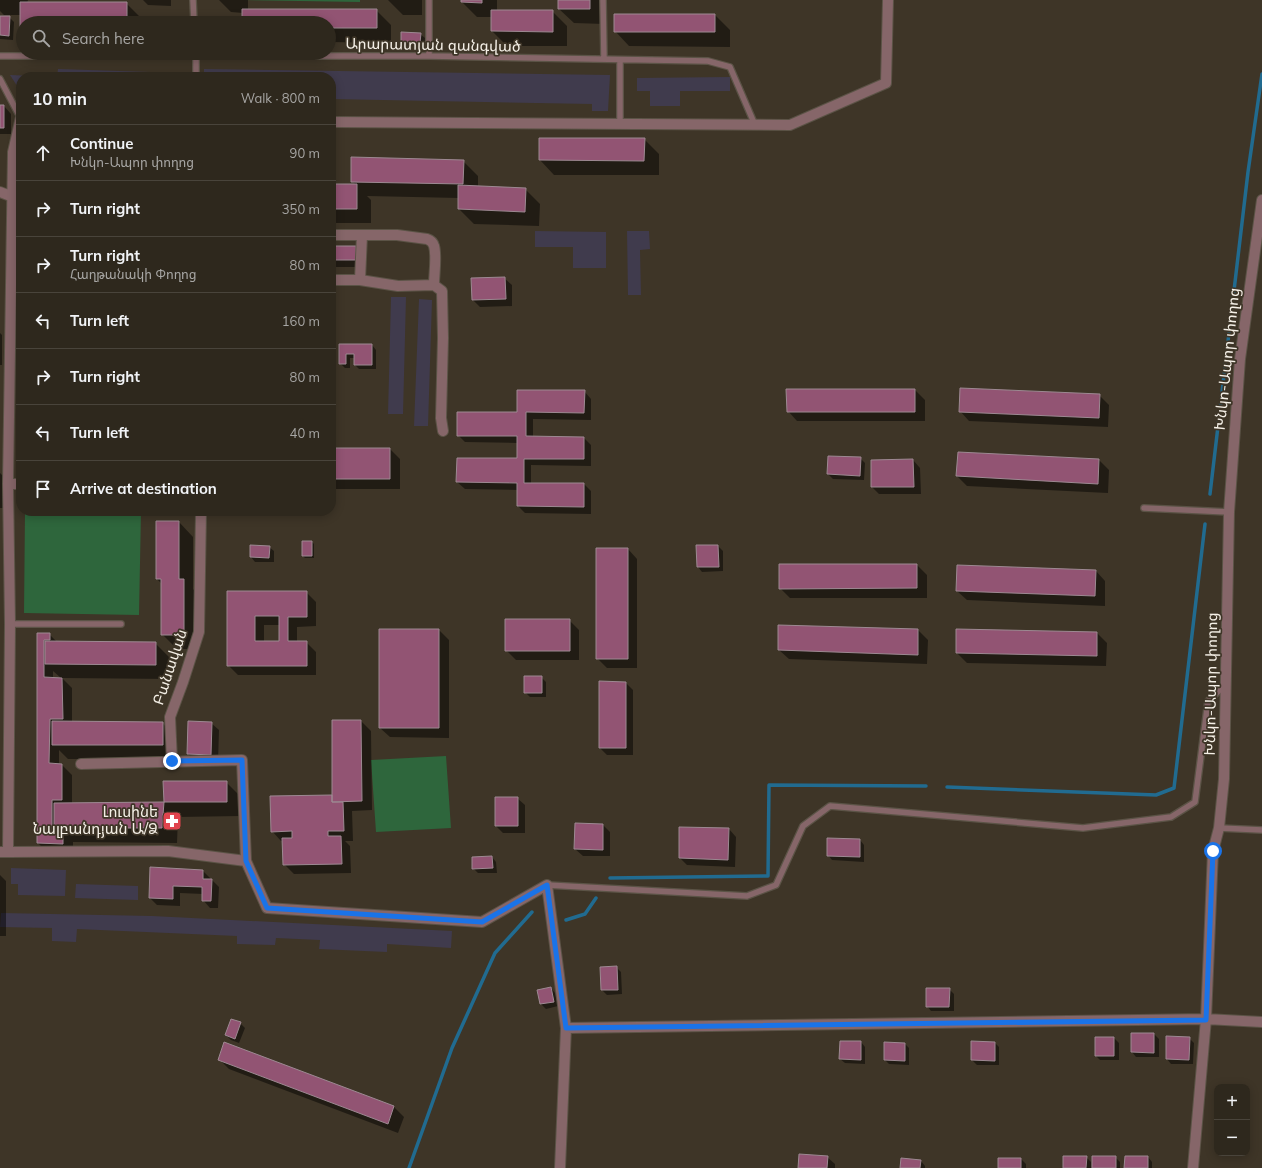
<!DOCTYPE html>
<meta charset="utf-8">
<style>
body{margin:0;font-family:Mulish,"Noto Sans Armenian",sans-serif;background:#363026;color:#f1f3f6}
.controls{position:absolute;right:12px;bottom:12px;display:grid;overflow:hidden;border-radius:8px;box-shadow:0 2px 10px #0003}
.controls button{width:36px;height:36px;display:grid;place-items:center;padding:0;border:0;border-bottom:1px solid #49443b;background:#2e281d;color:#f1f3f6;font:20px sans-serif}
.stop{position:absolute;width:12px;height:12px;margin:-9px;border:3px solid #1a73e8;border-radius:50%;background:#fff}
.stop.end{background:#1a73e8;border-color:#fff;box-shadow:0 1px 4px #0008}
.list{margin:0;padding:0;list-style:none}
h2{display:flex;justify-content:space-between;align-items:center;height:52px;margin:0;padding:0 16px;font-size:17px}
h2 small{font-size:13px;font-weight:400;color:#a7a6a4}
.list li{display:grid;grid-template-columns:26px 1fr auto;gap:12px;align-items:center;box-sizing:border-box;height:56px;padding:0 16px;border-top:1px solid #49443b}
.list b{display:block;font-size:15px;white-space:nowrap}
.list p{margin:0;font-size:13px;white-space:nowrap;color:#a7a6a4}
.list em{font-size:13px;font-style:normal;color:#a7a6a4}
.icon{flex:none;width:22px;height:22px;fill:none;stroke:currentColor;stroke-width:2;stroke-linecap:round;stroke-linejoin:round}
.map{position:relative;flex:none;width:1262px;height:1168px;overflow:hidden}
.search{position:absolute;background:#2e281d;box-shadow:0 2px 10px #0003;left:16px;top:16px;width:320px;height:44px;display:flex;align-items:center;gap:10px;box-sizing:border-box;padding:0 14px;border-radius:22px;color:#a7a6a4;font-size:15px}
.panel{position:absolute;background:#2e281d;box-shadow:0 2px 10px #0003;left:16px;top:72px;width:320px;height:444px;border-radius:16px}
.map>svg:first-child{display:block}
.industrial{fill:#403b4d}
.green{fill:#2e663c}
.shadow{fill:#0007;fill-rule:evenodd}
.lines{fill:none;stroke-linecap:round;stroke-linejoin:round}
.stream{stroke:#216b90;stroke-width:3.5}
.building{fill:#925473;stroke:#9d8992;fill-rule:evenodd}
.lane-casing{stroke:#5b5346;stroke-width:8}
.street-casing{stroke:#5b5346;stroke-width:12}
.lane{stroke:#866669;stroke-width:5.5}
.street{stroke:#866669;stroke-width:10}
.route{stroke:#1a73e8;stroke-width:5}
.labels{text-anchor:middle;stroke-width:3.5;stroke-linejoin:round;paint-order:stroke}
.street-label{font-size:15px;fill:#f5f0e7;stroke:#3e3527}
.poi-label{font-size:15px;fill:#f5f0e7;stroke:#3e3527;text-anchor:end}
</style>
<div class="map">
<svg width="1262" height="1168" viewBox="0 0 1262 1168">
<rect width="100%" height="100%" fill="#3e3527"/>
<!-- industrial -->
<path class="industrial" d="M58,69l123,4v4h-160v15l-11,-17 47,2z
M204,69l406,6 -2,36h-16v-7l-261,-5v-22h-127z
M730,77v14h-50v15h-30v-15h-13v-13z
M535,231l71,1v36h-33v-21h-38z
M627,231h22l1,18 -10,1 1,45h-13z
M391,297h15l-3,117h-15z
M419,299l13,1 -4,126h-14z
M11,868l55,2 -1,26 -47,-1v-11h-7z
M76,884l62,2v14l-63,-2z
M1,913l151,3 300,15 -1,17 -64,-4v8l-68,-3 1,-9 -44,-2 -1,7 -38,-1v-8l-160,-7 -1,13 -24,-1v-13l-52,-1z"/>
<!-- green -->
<path class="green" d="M243,0h117v2z
M25,511h116l-2,104 -115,-2z
M446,756l5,72 -75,4 -5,-72z"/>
<!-- shadow -->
<path class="shadow" d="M0,0h28l-1,3h99l15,15v5h-118v6l-2,-2v-12h-17l-4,-4z
M143,0h28v6l-23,-1z
M219,0h29v10h128l15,15v18l-62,-1v-19h-86v-10l-12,-1z
M388,0h34v15h-19z
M462,0h35v11h55l15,15v20h-60l-15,-15v-14h-15l-15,-15z
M559,0h45v24l-30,-1 -15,-14z
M615,15h100l15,15v17l-101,-1 -14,-15z
M0,17h9l5,5 -1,18 -13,-1z
M420,34l5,4 -1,9 -17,-1 -5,-4z
M0,106h4l7,8v20h-11z
M540,139h104l15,15v21h-105l-14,-15z
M463,161l15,15v11l47,2 15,15 -1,22 -65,-2 -15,-15v-11l-92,-2 4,4v23h-40v-38h25l-4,-4z
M331,247h25l7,8v12h-32z
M504,278l8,7v21l-32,1 -7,-7z
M0,333l2,2v30h-2z
M340,345h32l4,5v19h-17l-4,-4v-7h-5v10h-5l-5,-5z
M915,390l10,10v21h-128l-9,-10z
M584,391l7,8v21l-58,-1v18l51,1 7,7v21l-60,-1v19h53l7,7v23l-66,-1 -7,-7v-16l-53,-1 -8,-7 61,-23v-16l-53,-1 -7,-7z
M1099,395l10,10 -1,22 -139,-6 -9,-10z
M331,449h59l10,10v30h-69z
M958,453l141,7 10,10 -1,23 -141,-7 -10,-10z
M860,458l5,5 -1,17 -31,-1 -5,-5z
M913,460l7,8 1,26h-42l-7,-7z
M0,473l3,3v32h-3z
M218,511h57v3l-54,-1z
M179,522l14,15v52l6,6 -1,54h-21l-15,-15v-50l-5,-5z
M312,542l2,2v14h-9l-2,-2z
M697,546h21l5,5v20l-21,1 -4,-5z
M269,547l5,4v11h-19l-4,-5z
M628,549l9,10v109h-30l-10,-10z
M917,565l10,10v23h-137l-10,-10z
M1096,571l9,10v25l-138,-6 -10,-9z
M228,592h78l10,10v24l-19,1v15h9l10,10v23h-78l-10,-10zM264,625h16v17h-16z
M569,620l10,10v30h-63l-10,-10z
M439,630l10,10v98l-59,-1 -10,-9z
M918,630l10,10 -1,24 -138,-5 -10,-9z
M957,630l140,3 10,10 -1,23 -139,-3 -10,-10z
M38,634h11l8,8 98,1 15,15v21l-108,-1 10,10v34l90,1 15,14v22h-109l-9,-9v15h3l10,10v29l93,-1 -1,-21h62l15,15v19l-63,1 -1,26 -104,-1v11h-25l-10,-10zM53,671l8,7h-8z
M541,677l5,5v15h-16l-5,-5z
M600,682l26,1 7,7v65h-26l-7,-7z
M361,721l10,10 1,79 -20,1 1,30h-8l5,5 1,27 -57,1 -10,-10 -1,-23h-2l-9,-10 61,-35z
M211,723l8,7 -1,32 -23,-1 -7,-7z
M517,798l8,7v28h-22l-7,-7z
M603,825l7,7v24h-27l-8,-7z
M729,829l7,8 -1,30 -48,-2 -7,-7z
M860,840l4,5v17l-32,-2 -4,-5z
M492,857l4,5 1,11h-19l-5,-5z
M203,871l7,7v2h2l7,7 -1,21h-8l-7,-8v-6l-23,-1v13l-23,-1 -7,-7z
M0,875l6,6v55h-6z
M616,967l5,5 1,22 -15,1 -5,-5 -1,-22z
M551,988l4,5 3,13 -12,3 -5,-5 -3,-14z
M949,989l5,5v17h-23l-4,-5z
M240,1023l5,5 -6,15 -8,-3 -5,-5z
M1132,1034h22l5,5v18h-23l-4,-5z
M1114,1038l5,5v17h-19l-4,-4z
M1189,1038l5,5 -1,21h-22l-4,-5z
M861,1042l4,5v17l-20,-1 -5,-4z
M225,1043l169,64 10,10 -6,16 -169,-64 -10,-10z
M995,1043l4,4v18h-22l-5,-5z
M905,1044l4,4v17l-20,-1 -4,-4z
M827,1157l8,7v4h-36z
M1086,1157l5,5v6h-27z
M1115,1157l5,5v6h-27z
M1148,1157l4,5v6h-27z
M1021,1159l5,5v4h-27z
M921,1161l4,5v2h-24z"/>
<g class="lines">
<!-- stream -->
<path class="stream" d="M1210,494l38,-322 14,-98
M947,787l209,8 18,-7 31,-264
M610,878l158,-2 1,-91 157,1
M566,920l19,-6 11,-16
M409,1168l43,-120 43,-95 37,-41"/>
</g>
<!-- building -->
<path class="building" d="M461,0h21v3l-21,-1z
M558,0h32v9h-32z
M20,2h107v21h-104v4h-3z
M242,9h135v19h-48v-5h-87z
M491,10h62v22l-62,-1z
M614,14h101v18h-101z
M0,16h10l-1,20 -9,-1z
M401,32l20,1 -1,10 -19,-1z
M0,105h4v23h-4z
M539,138h106l-1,23 -105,-1z
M351,157l113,3 -1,24 -112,-2z
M331,184h26v25h-26z
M458,185l68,3 -1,24 -67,-3z
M331,246h25v14h-25z
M505,277l1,22 -34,1 -1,-22z
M339,344h33v21h-18v-11h-8v10h-7z
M960,388l140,6 -1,24 -140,-6z
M786,389h129v23h-128z
M517,390h68l-1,23 -58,-1v24l58,1v22h-60v24h60v24l-67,-1v-23l-61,-1 1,-24h60v-22h-60v-24h60z
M331,448h59v31h-59z
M958,452l141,7 -1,25 -142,-8z
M828,456l33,1 -1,19 -33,-2z
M913,459l1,28h-43v-27z
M156,521h23v58h5v56h-23v-56h-5z
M302,541h10v15h-10z
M250,545l20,1 -1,12 -19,-1z
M696,545h22l1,22h-22z
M596,548h32v111h-32z
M779,564h138v24l-138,1z
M957,565l139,5 -1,26 -139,-5z
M227,591h80v26h-19v24h19v25h-80zM255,616h24v25h-24z
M505,619h65v32h-65z
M778,625l140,4v26l-140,-5z
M379,629h60v99h-60z
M956,629l141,3v24l-141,-3z
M37,633h13v7h-6v37l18,1 1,41h-13l-1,44 13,1v36h-10v31h11v13l-26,-1z
M45,641l111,1v23l-111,-1z
M524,676h18v17h-18z
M599,681l27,1v66h-27z
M332,720h29l1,81 -30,1z
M52,721l111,1v23h-111z
M188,721l24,1 -1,33 -24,-1z
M163,781h64v21h-63z
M332,795v7h11l1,29h-16v5h13l1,28 -59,1 -1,-27h10v-7l-21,1 -1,-36z
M495,797h23v29h-23z
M164,802l-2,26h-108v-25z
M575,823l28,1v26l-29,-1z
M679,827l50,1 -1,32 -49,-2z
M827,838l33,1v18l-33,-1z
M492,856l1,12 -21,1v-12z
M150,867l53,3v9h9l-1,22h-9v-14l-29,-1v13l-24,-1z
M617,966l1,24h-17l-1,-23z
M551,987l3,15 -14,2 -3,-14z
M926,988h24l-1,19h-23z
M231,1019l10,3 -6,17 -10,-4z
M1131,1033h23v20l-23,-1z
M1166,1036l24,1 -1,23 -23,-1z
M1095,1037h19v19h-19z
M840,1041h21v19l-22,-1z
M971,1041l24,1v19l-24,-1z
M224,1042l170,64 -6,18 -170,-64z
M884,1042l21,1v18l-21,-1z
M799,1154l29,2 -1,12h-29z
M1063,1156h24l-1,12h-23z
M1092,1156h24v12h-24z
M1125,1156h23v12h-24z
M901,1158l20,2 -1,8h-20z
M998,1158h23v10h-23z"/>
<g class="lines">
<defs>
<path id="lane" d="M193,0l1,23
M603,0l1,59
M0,56h429l279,5 22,6 25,58
M429,56v-56
M196,77v-24
M0,79l20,38
M620,124v-64
M1144,508l85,4
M10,624h111
M1219,828l43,2
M547,885l200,11 29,-11 27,-59 27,-20 253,22 88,-11 24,-15 13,-101 17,-16"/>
<path id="street" d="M331,122l459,3 96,-42 2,-83
M0,192l13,5
M331,235h31l-2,45h-29
M362,235h35l30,4c3,1 6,3 7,7 3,10 0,28 0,39
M360,280l38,6 36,-1 8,6 1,47 -2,80 2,13
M8,484h13
M172,761l-2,-44 13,-35 16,-50 2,-121
M81,764l161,-4 4,101 21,47 215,14 65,-37 19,143 -6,140
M0,852h8l2,-228 -2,-140 5,-332 8,-35
M8,852l160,-1 78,10
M566,1028l640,-9 56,3
M1193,1168l13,-149 7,-168 6,-23 5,-49 5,-267 11,-153 22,-159"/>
</defs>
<!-- lane casing -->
<use href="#lane" class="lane-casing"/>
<!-- street casing -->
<use href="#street" class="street-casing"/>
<!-- lane -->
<use href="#lane" class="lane"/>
<!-- street -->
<use href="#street" class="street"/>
</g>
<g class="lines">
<!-- route -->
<path class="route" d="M172,761l70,-1 4,101 21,47 215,14 65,-37 19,143 640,-8 7,-169"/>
</g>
<!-- icons -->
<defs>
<symbol id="pharmacy-square" viewBox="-11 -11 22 22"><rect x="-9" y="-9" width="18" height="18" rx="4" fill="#e0444e" stroke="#3e3527"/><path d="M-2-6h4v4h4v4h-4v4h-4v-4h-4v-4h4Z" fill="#fff"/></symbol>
</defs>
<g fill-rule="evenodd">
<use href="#pharmacy-square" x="161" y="810" width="22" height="22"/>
</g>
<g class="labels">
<!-- street labels -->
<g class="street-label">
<text transform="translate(433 45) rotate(1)" y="5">Արարատյան զանգված</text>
<text transform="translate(1227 359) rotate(-84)" y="5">Խնկո-Ապոր փողոց</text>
<text transform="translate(170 667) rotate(-72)" y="5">Բանավան</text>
<text transform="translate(1211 684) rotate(-89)" y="5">Խնկո-Ապոր փողոց</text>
</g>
<!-- poi labels -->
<g class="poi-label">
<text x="158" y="817">Լուսինե<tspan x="158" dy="17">Նալբանդյան Ա/Ձ</tspan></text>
</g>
</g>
</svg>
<div class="controls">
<button>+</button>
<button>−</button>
</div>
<div class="stop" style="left:1213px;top:851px"></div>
<div class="stop end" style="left:172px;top:761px"></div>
<div class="search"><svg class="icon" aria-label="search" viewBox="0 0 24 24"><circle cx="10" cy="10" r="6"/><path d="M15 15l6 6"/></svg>Search here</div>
<section class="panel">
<h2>10 min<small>Walk · 800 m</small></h2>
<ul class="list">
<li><svg class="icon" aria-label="ahead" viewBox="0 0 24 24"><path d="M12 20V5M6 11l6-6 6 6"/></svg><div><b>Continue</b><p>Խնկո-Ապոր փողոց</p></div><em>90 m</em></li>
<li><svg class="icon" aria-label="right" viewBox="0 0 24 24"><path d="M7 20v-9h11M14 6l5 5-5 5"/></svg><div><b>Turn right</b></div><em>350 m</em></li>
<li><svg class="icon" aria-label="right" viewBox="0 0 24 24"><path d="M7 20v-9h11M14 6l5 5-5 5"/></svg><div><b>Turn right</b><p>Հաղթանակի Փողոց</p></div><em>80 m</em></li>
<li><svg class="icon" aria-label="left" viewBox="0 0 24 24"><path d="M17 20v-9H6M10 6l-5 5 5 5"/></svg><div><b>Turn left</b></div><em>160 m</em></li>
<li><svg class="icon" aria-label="right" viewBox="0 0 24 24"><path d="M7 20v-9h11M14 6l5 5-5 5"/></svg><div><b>Turn right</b></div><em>80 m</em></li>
<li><svg class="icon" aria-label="left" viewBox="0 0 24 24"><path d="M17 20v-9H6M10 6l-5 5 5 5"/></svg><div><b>Turn left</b></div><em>40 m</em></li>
<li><svg class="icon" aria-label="arrive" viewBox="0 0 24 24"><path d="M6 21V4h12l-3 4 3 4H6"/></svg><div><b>Arrive at destination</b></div></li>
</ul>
</section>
</div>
